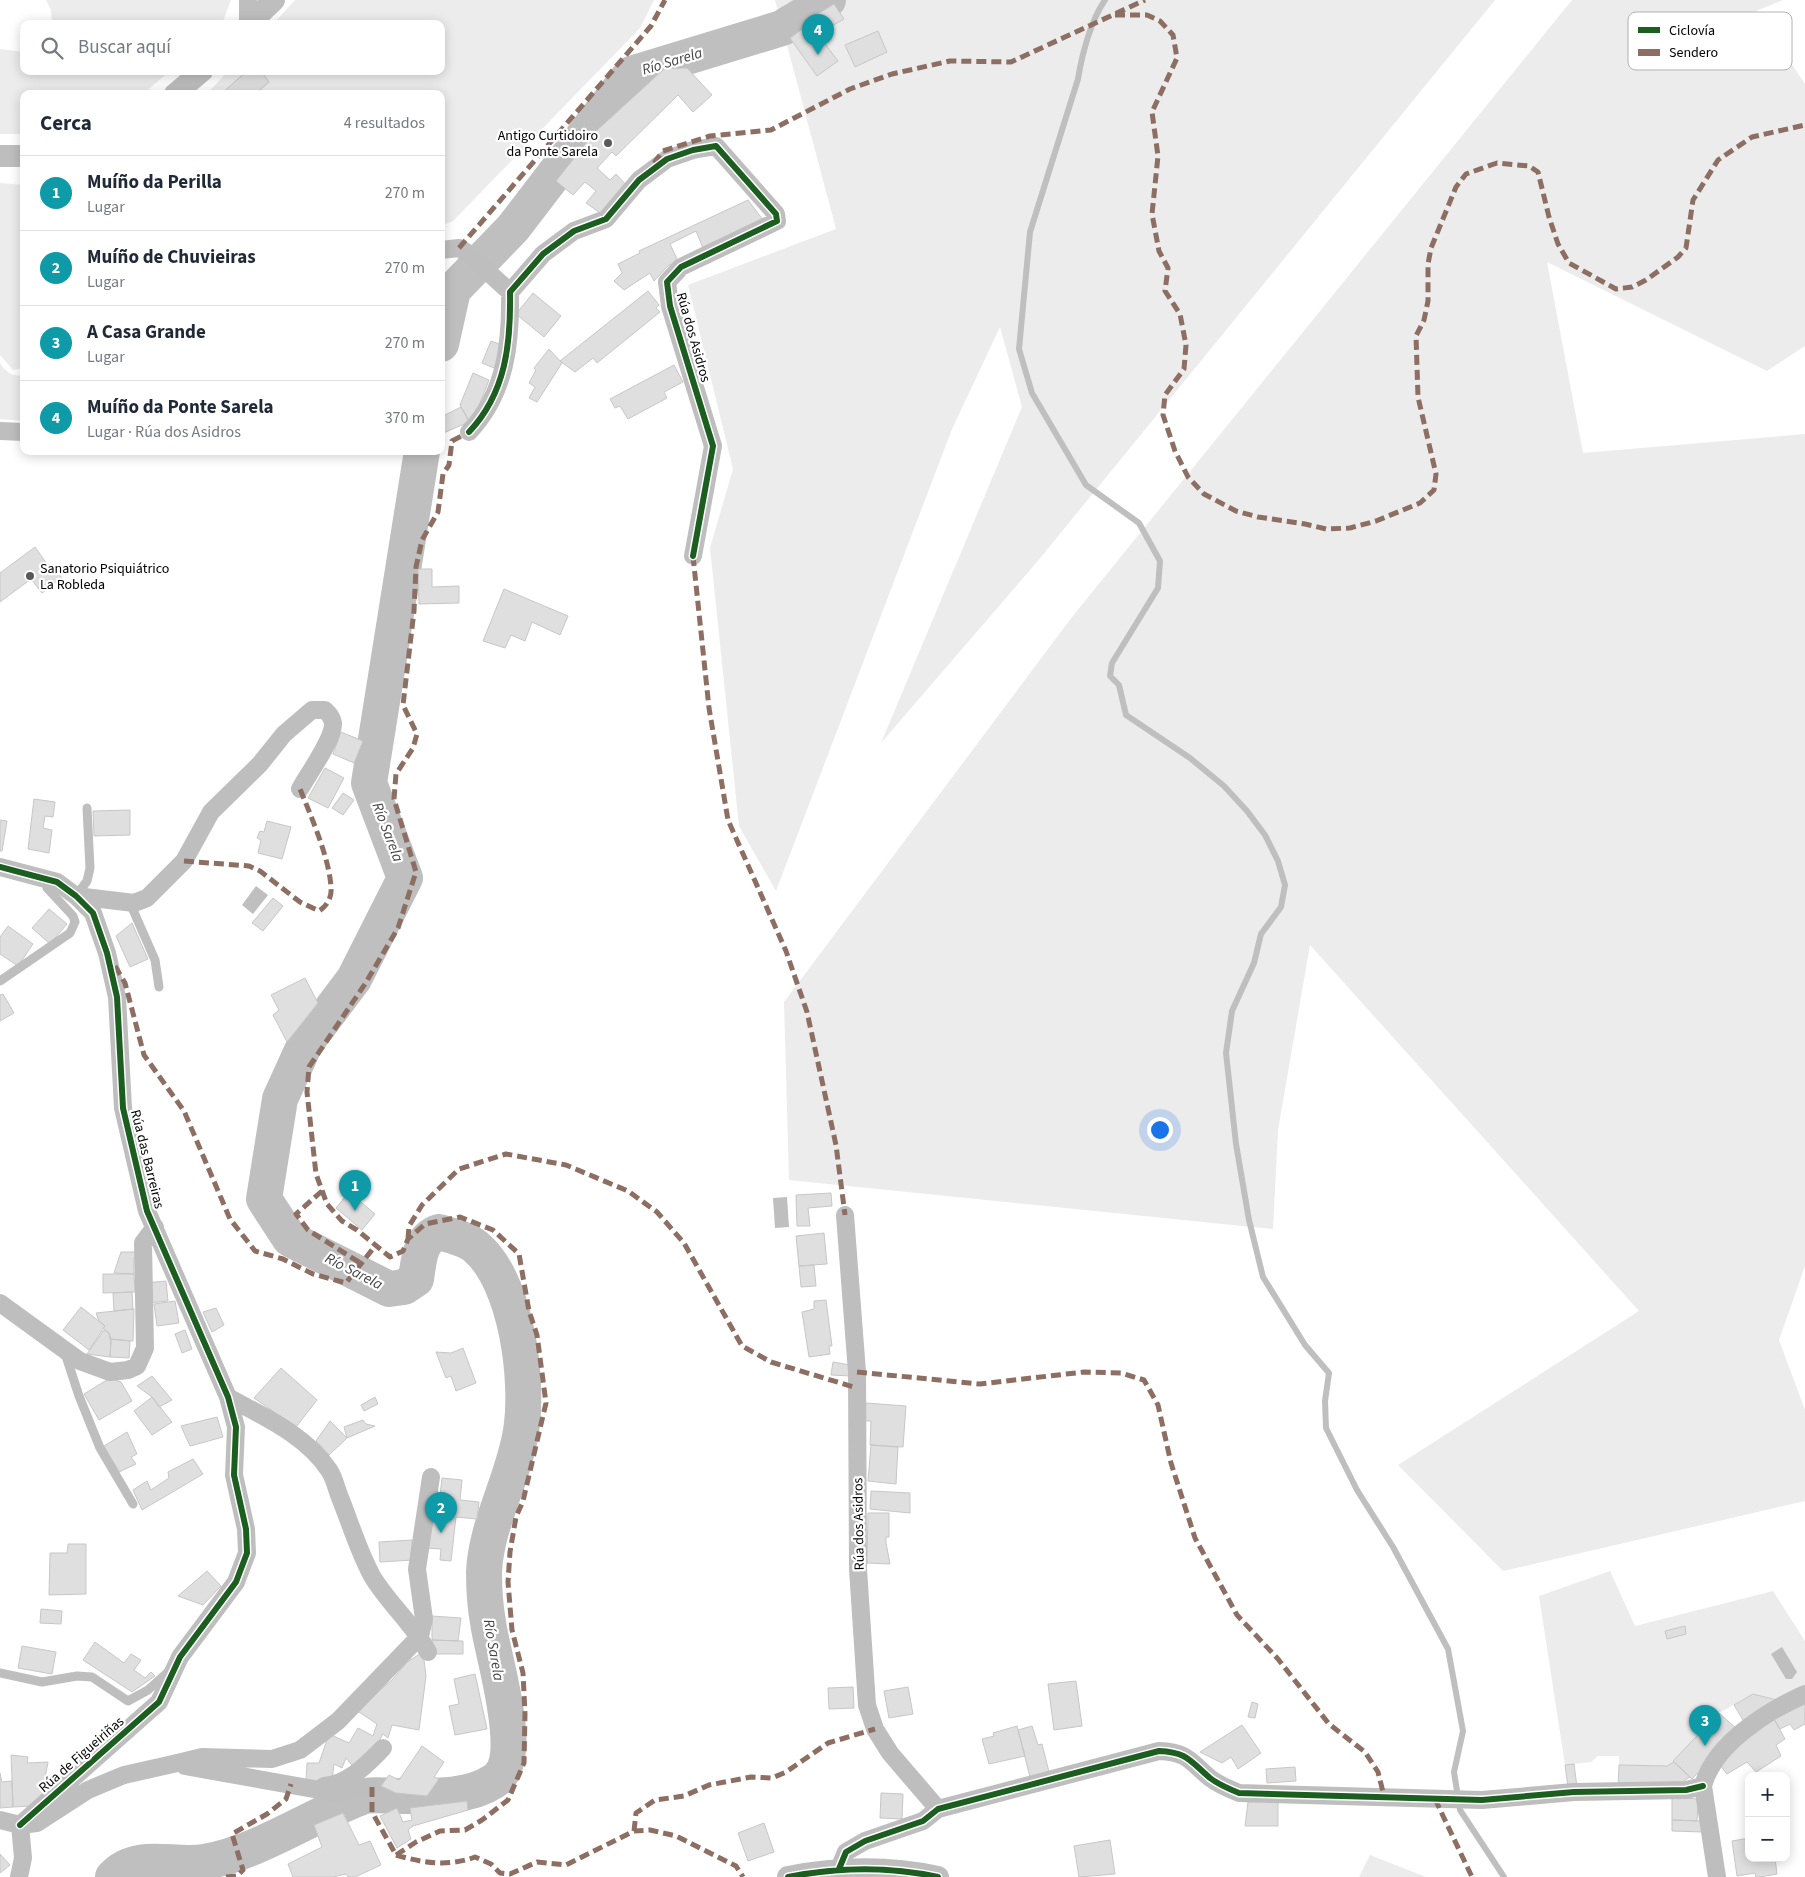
<!DOCTYPE html>
<html lang="es">
<meta charset="utf-8">
<style>
body{margin:0;font-family:"Source Sans 3",sans-serif;background:#f6f6f7;color:#1f2937}
.controls{position:absolute;right:15px;bottom:15px;display:grid;overflow:hidden;border-radius:10px;box-shadow:0 2px 12px #0003}
.controls button{width:45px;height:45px;display:grid;place-items:center;padding:0;border:0;border-bottom:1px solid #e0e1e3;background:#fff;color:#1f2937;font:25px sans-serif}
.you{position:absolute;left:1159px;top:1129px;width:18px;height:18px;margin:-12px;border:4px solid #fff;border-radius:50%;background:#1a73e8;box-shadow:0 0 0 8px #1a73e833}
.badge{display:grid;place-items:center;width:32px;height:32px;border-radius:50%;background:#595959;color:#fff;font-size:16px;font-weight:700}
.pin{position:absolute;translate:-50% -41px;filter:drop-shadow(0 1px 2px #0008)}
.pin::after{content:'';position:absolute;top:26px;width:18px;height:15px;background:inherit;clip-path:polygon(0 0,100% 0,50% 100%)}
.list{margin:0;padding:0;list-style:none}
h2{display:flex;justify-content:space-between;align-items:center;height:65px;margin:0;padding:0 20px;font-size:21px}
h2 small{font-size:16px;font-weight:400;color:#747a83}
.list li{display:grid;grid-template-columns:32px 1fr auto;gap:15px;align-items:center;box-sizing:border-box;height:75px;padding:0 20px;border-top:1px solid #e0e1e3}
.list b{display:block;font-size:19px;white-space:nowrap}
.list p{margin:0;font-size:16px;white-space:nowrap;color:#747a83}
.list em{font-size:16px;font-style:normal;color:#747a83}
.icon{flex:none;width:28px;height:28px;fill:none;stroke:currentColor;stroke-width:2;stroke-linecap:round;stroke-linejoin:round}
.map{position:relative;flex:none;width:1805px;height:1877px;overflow:hidden}
.search{position:absolute;background:#fff;box-shadow:0 2px 12px #0003;left:20px;top:20px;width:425px;height:55px;display:flex;align-items:center;gap:12px;box-sizing:border-box;padding:0 18px;border-radius:10px;color:#747a83;font-size:19px}
.panel{position:absolute;background:#fff;box-shadow:0 2px 12px #0003;left:20px;top:90px;width:425px;height:365px;border-radius:10px}
.map>svg:first-child{display:block}
.green{fill:#ececec}
.water{fill:#bfbfbf}
.lines{fill:none;stroke-linecap:round;stroke-linejoin:round}
.stream{stroke:#bfbfbf;stroke-width:6}
.river{stroke:#bfbfbf;stroke-width:36}
.building{fill:#dfdfdf;stroke:#c7c7c7}
.service{stroke:#bebebe;stroke-width:9}
.minor{stroke:#bebebe;stroke-width:18}
.tertiary{stroke:#bebebe;stroke-width:22}
.quiet{stroke:#8d6e63;stroke-width:5;stroke-dasharray:10 5;stroke-linecap:butt}
.cycleway-casing{stroke:#fff;stroke-width:9}
.cycleway{stroke:#1b5e20;stroke-width:6}
.poi-dot{fill:#595959;stroke:#fff;stroke-width:2}
.labels{text-anchor:middle;stroke-width:4.5;stroke-linejoin:round;paint-order:stroke}
.poi-label{font-size:14px;fill:#000;stroke:#fff;text-anchor:end}
.street-label{font-size:14px;fill:#000;stroke:#fff}
.water-label{font-size:15px;font-style:italic;fill:#444;stroke:#fff}
.key{fill:#fff;stroke:#b2b2b2;stroke-width:1}
.key-label{font-size:14px;fill:#000}
</style>
<div class="map">
<svg width="1805" height="1877" viewBox="0 0 1805 1877">
<rect width="100%" height="100%" fill="#fff"/>
<!-- green -->
<path class="green" d="M46,0h185l-9,24h-170l-1,-14z
M295,0h359l-14,28 -187,193 -12,5v-132h-234l21,-23h213v-47h-168z
M775,0h720l-458,562 -156,181 141,-336 -22,-80 -48,102 -176,462 -37,-65 -29,-278 23,-79 -45,-184 148,-56z
M1572,0h211l-27,11 49,73v262l-38,25 -220,-109 36,191 222,-19v832l-26,74 26,70v91l-302,70 -105,-106 241,-154 -329,-366 -32,185 -5,99 -484,-49 -5,-178 288,-385z
M0,49l24,3v19h146l-27,23h-119v40h-24z
M0,183l24,2v183l-11,2 -13,-15z
M0,363c7,10 12,14 24,12v46l-24,-2z
M1610,1571l25,55 138,-35 32,50v47l-24,13 -28,-7 -34,19 -45,49 -7,4 -48,-1v-9h-21l-7,6 -26,3 -26,-169z
M1370,1855l56,22h-67z"/>
<!-- water -->
<path class="water" d="M256,886l12,9 -15,19 -11,-9z
M787,1197l2,30 -14,1 -2,-30z
M1782,1647l15,25 -5,7h-6l-15,-25z"/>
<g class="lines">
<!-- stream -->
<path class="stream" d="M1105,0c-14,20 -23,54 -27,79l-48,153 -11,117 13,44 54,92 53,38 21,38 -2,27 -46,75 -2,13 9,9 7,30 64,43 34,28 23,25 18,24 13,26 7,24 -4,22 -20,27 -7,29 -22,48 -6,42 10,91 13,76 14,57 42,68 24,28 -4,28 1,27 31,62 36,57 55,102 15,82 -9,41 6,38 44,67"/>
<!-- river -->
<path class="river" d="M441,344l12,-54 60,-62 118,-154 151,-46 46,-28
M113,1877c24,-26 60,-10 91,-15 47,-8 91,-36 134,-55 9,-3 19,-9 28,-11 9,-2 21,0 30,0 31,0 71,3 98,-15 34,-21 -2,-125 -6,-159 -3,-16 -4,-34 -4,-50 2,-48 30,-94 37,-141 8,-50 -4,-149 -45,-184 -9,-8 -26,-12 -37,-15 -20,7 -20,28 -23,47l-12,8 -15,2 -99,-50 -26,-40 16,-100 25,-55 49,-65 51,-101 -36,-95 53,-332"/>
</g>
<!-- building -->
<path class="building" d="M834,4l10,15 -21,12 -9,-15z
M804,28l14,21 7,-5 13,17 -21,15 -27,-38z
M878,31l9,21 -32,15 -10,-22z
M687,68l25,27 -19,17 -15,-17 -62,61 -4,-4 -15,16 13,12 6,-6 11,12 -24,29 -17,-12 10,-12 -11,-9 -12,13 -17,-14 38,-48 70,-64z
M247,71h14l8,11 -14,12h-34z
M748,200l15,20 -60,28 -7,-17 -26,13 8,17 -10,5 -14,15 -4,-8 -26,17 -10,-9 8,-8 -4,-9 22,-11 -1,-2z
M648,291l11,14 -3,3 4,4 -63,51 -4,-5 -18,14 -15,-11z
M533,293l28,23 -17,21 -28,-23z
M491,341l11,4 -8,23 -12,-5z
M549,349l13,14 -25,39 -8,-4 6,-11 -6,-4 7,-13 -2,-2z
M674,365l9,17 -19,10 3,6 -39,21 -8,-13 -5,2 -5,-9z
M473,373l16,7 -16,41 -3,1 -10,-17z
M461,407l8,15 -28,12v-17z
M35,547l14,20 3,-2 10,13 -20,15 -11,-14 -31,23v-29z
M418,569h14v18l27,-1v17l-40,1z
M504,589l64,27 -8,19 -28,-13 -7,19 -14,-6 -6,13 -22,-7z
M341,732l22,9 -9,22 -21,-9z
M325,768l19,10 -16,30 -20,-10z
M343,793l11,7 -11,15 -11,-7z
M34,799l21,3 -2,15 -8,-1 -2,12 9,2 -3,23 -21,-4z
M130,810v25l-36,1 -1,-25z
M0,820l7,1 -5,30h-2z
M267,821l24,6 -9,32 -24,-6 3,-13 -4,-2 3,-7 4,1z
M273,898l10,8 -20,25 -11,-8z
M49,909l18,15 -17,20 -18,-16z
M132,923l16,36 -18,8 -14,-31z
M8,926l25,18 -15,22 -18,-12v-17z
M305,978l13,25 -31,39 -14,-27 6,-5 -8,-15z
M3,994l11,19 -14,8v-26z
M349,1192l26,22 -13,16 -26,-22z
M831,1193l1,13 -24,2 2,18h-13l-1,-31z
M824,1233l3,31 -28,2 -3,-30z
M121,1252h17v6h-4v16l-20,-1z
M814,1265l2,21 -15,1 -2,-21z
M103,1274h31l1,18 -32,1z
M166,1281l2,20 -20,2 -3,-20z
M132,1292l1,17 -19,2 -1,-18z
M826,1300l6,46h-3l1,8 -21,3 -7,-45 12,-3v-8z
M175,1301l4,22 -22,3 -3,-22z
M81,1307l24,19 -16,24 -26,-20z
M216,1308l8,17 -12,7 -9,-20z
M134,1309l-1,32 -23,-2 -1,-6 -6,-5 2,-2 -6,-5 -3,-8z
M104,1330l5,3 2,6 -1,18 -23,-3z
M185,1330l7,19 -10,4 -7,-19z
M111,1339l19,2 -1,17 -19,-1z
M463,1348l13,35 -20,8 -5,-15 -5,2 -10,-26 15,1z
M833,1362l17,3v11l-19,-1z
M281,1368l36,32 -21,27 -42,-29z
M152,1376l20,24 -13,7 -7,-10 -15,-11z
M110,1378l11,4 11,19 -33,19 -15,-26z
M152,1397l20,25 -20,13 -18,-24z
M375,1397l3,7 -14,7 -3,-6z
M866,1403l40,3 -3,41 -33,-2 1,-24h-7z
M217,1417l6,20 -33,9 -9,-20z
M363,1420l3,4 9,2 -28,12 -3,-11z
M330,1421l17,17 -18,17 -13,-14z
M127,1432l10,22 -6,3 5,7 -17,8 -15,-26z
M871,1445l27,2 -2,37 -28,-3z
M193,1459l10,15 -61,36 -9,-20 14,-9 4,9 18,-12 -1,-6z
M442,1478l20,2 -2,20 19,2 -2,17 -21,-2 -5,44 -11,-1 1,-11 -15,-1 4,-36 8,1z
M871,1491l39,2v20l-40,-4z
M868,1513h21v24h-3v6l4,21 -23,-1z
M412,1540l1,20 -33,2 -1,-20z
M68,1544h18v50l-37,1 1,-42h17z
M207,1571l14,15 -18,19 -25,-9z
M41,1609l21,2 -1,13 -21,-1z
M432,1616l29,2 -3,23 -26,-1z
M1685,1626l1,8 -19,5 -2,-8z
M432,1640l31,1v13h-32z
M95,1642l29,21 7,-9 10,6 -7,10 11,8 6,-6 4,4 -23,16 -49,-32z
M22,1646l34,6 -4,22 -34,-6z
M423,1652l3,24 -7,54 -27,-5 -4,13 -5,-4 -11,20 -16,16 -10,-12 -4,10 -8,-4 -2,17h-26l1,-18h12l10,-29 20,9 9,-15 15,8 4,-12 -21,-14 36,-30 15,-18z
M475,1674l12,55 -32,6 -6,-29 10,-2 -5,-25z
M1076,1681l6,45 -28,4 -6,-46z
M853,1687l1,21 -25,1 -1,-21z
M908,1687l5,27 -24,4 -5,-27z
M1753,1694l28,7 -35,24 -12,-20z
M1252,1702l6,2 -3,14 -7,-1z
M1805,1704v20l-11,6 -4,-6 -10,5 -6,-10z
M1719,1713l19,17 -46,49 -19,-18z
M1774,1719l11,20 -9,6 5,11 -25,16 -9,-10 -20,12 -7,-9 23,-23z
M1242,1725l19,28 -23,16 -7,-12 -9,6 -22,-11z
M1017,1726l8,30 -36,8 -7,-25 12,-3 -1,-3z
M1032,1726l6,19 4,-1 7,28 -19,5 -12,-47z
M422,1746l22,16 -10,15 5,2 -12,17 -31,-3 -15,-7 8,-11 10,5z
M11,1755l17,2 -1,6 21,-1 -3,16 6,10 -19,18 -19,1z
M1674,1762l16,15 -8,5 -64,4 1,-21 48,1z
M1574,1764l3,23h-9l-3,-22z
M1295,1767l1,14 -29,2 -1,-14z
M0,1773l2,9 10,-1 1,26 -13,1z
M881,1793l22,1 -1,25 -22,-1z
M1672,1797l26,2 -1,22 -25,-1z
M467,1801l1,9 -55,16 -5,4 3,9 -14,9 -17,-32 17,-8 6,14 9,-2 -2,-12z
M1278,1801v25h-33l3,-24z
M343,1813l16,32 11,-4 11,24 -26,12h-7l-2,-3 -13,3h-40l-5,-13 34,-17 -8,-22z
M1672,1820l30,1 1,11 -31,-1z
M764,1823l10,29 -26,9 -10,-28z
M1749,1838v20h26l2,16 -17,3h-4l-1,-4 -18,3 -5,-35z
M1110,1840l5,34 -36,3 -5,-31z
M0,1854l10,11 -10,8z"/>
<g class="lines">
<!-- service -->
<path class="service" d="M76,896l11,-15 3,-13 -3,-60
M130,903l25,57 4,27
M0,981l70,-48 5,-11 -2,-6 -26,-28 -1,-10
M65,1353l14,43 21,52 33,56
M0,1673l42,9 35,-6 15,1 36,24 20,-11 20,-18"/>
<!-- minor -->
<path class="minor" d="M248,24v-24
M441,250l18,-2 7,4 44,40
M0,431l24,1
M469,432c37,-39 42,-89 41,-140l33,-38 31,-23 32,-12 33,-39 28,-21 26,-9 23,-4 60,68 1,7 -96,46 -14,15 3,24 43,140 -20,110
M0,867l57,15 19,14 17,17 14,40 10,44 6,111 24,103 81,186 8,30 -2,48 12,54 1,24 -11,29 -56,75 -21,45 -139,123
M76,896l58,7 13,-5 37,-37 27,-49 49,-48 24,-30 28,-24h13c4,4 7,7 8,13 1,16 -25,51 -33,66
M845,1215l12,157 1,197 9,136 8,24 15,24 48,56
M0,1303l80,58 30,11 18,-2 9,-4 8,-18 -2,-105 12,-16
M228,1397c36,20 78,38 101,73 5,7 7,17 10,25 11,27 19,55 33,81 16,27 42,49 56,76
M185,1766l151,27 36,-6
M324,1786c25,-2 42,-21 59,-38
M0,1820l20,5 17,-2 51,-33 36,-15 49,-11 29,-7 70,2 28,-9 38,-29 82,-85 4,-17 -7,-50 14,-92
M839,1869l7,-17 19,-11 58,-20 15,-12 221,-58c28,1 31,10 51,27 9,7 19,11 29,15l243,7 92,-8 112,-2 17,-4
M19,1877l4,-19 -3,-33
M1717,1877l-14,-91c11,-42 64,-75 102,-92"/>
<!-- tertiary -->
<path class="tertiary" d="M249,24l25,-24
M175,94l27,-23
M0,156h24
M788,1877c51,-10 99,-11 150,0"/>
<!-- quiet -->
<path class="quiet" d="M1115,15h32l13,6 13,14 4,23 -25,54 6,44 -6,58 7,37 9,17 -3,23 15,23 6,31 -2,24 -19,26 -2,20 12,36 13,26 16,17 32,17 22,6 47,7 21,5 24,-1 26,-7 44,-18 14,-13 2,-16 -18,-77 -2,-61 8,-16 4,-19v-37l3,-16 25,-61 10,-13 31,-11 32,3 9,6 11,45 9,27 11,19 47,26 16,-2 14,-7 32,-23 8,-9 7,-48 25,-40 34,-23 53,-12
M654,163l9,-12 47,-15 61,-6 79,-41 42,-15 58,-13 61,1 134,-62
M459,248l192,-222 14,-26
M693,556l16,152 19,112 58,131 21,61 29,133 9,70
M184,861l65,5 11,5 40,31 19,9c8,-5 13,-14 12,-23 -1,-28 -20,-72 -31,-99
M115,966l10,17 19,72 40,56 46,108 25,32 28,8 30,15 33,9 29,-37
M322,1191l-26,23 12,16 54,34
M408,1239l1,-13 13,-21 37,-36 47,-15 60,11 62,26 29,21 27,31 58,103 29,16 86,26
M857,1372l123,12 104,-12 37,1 23,7 14,25 13,58 24,75 42,77 41,44 51,65 36,28 13,20 6,24
M372,1787v25l24,43
M1435,1799l37,78
M634,1831l2,-18 19,-13 29,-4 25,-11 42,-8 21,1 14,-6 42,-29 47,-14
M396,1855l20,-13 24,-11 25,-1 17,-10 26,-20 16,-37 1,-49 -2,-41 -11,-43 -4,-48 2,-30 6,-35 7,-16 23,-98 -9,-68 -8,-24 -10,-57 -26,-24 -33,-13 -35,7 -17,15 -5,12 -13,6 -33,-27 -15,-9 -15,-17 -11,-30 -9,-82 2,-25 56,-83 33,-56 18,-56 -22,-73 2,-25 17,-26 4,-14 -14,-29 11,-94 2,-44 6,-27 16,-28 5,-38 6,-9 3,-24 17,-9
M396,1855c27,8 52,12 79,2l16,7 9,9 10,1 27,-12 29,3 68,-34 16,-1 26,6 60,30 7,11
M226,1877l11,-1 6,-6 -11,-36 35,-20 19,-15 5,-15"/>
<defs>
<path id="cycleway" d="M469,432c37,-39 42,-89 41,-140l33,-38 31,-23 32,-12 33,-39 28,-21 26,-9 23,-4 60,68 1,7 -96,46 -14,15 3,24 43,140 -20,110
M0,867l57,15 19,14 17,17 14,40 10,44 6,111 24,103 81,186 8,30 -2,48 12,54 1,24 -11,29 -56,75 -21,45 -139,123
M839,1869l7,-17 19,-11 58,-20 15,-12 221,-58c28,1 31,10 51,27 9,7 19,11 29,15l243,7 92,-8 112,-2 17,-4
M788,1877c51,-10 99,-11 150,0"/>
</defs>
<!-- cycleway casing -->
<use href="#cycleway" class="cycleway-casing"/>
<!-- cycleway -->
<use href="#cycleway" class="cycleway"/>
</g>
<!-- markers -->
<g class="poi-dot">
<circle cx="608" cy="143" r="5"/>
<circle cx="30" cy="576" r="5"/>
</g>
<g class="labels">
<!-- poi labels -->
<g class="poi-label">
<text x="598" y="140">Antigo Curtidoiro<tspan x="598" dy="16">da Ponte Sarela</tspan></text>
<text x="40" y="573" text-anchor="start">Sanatorio Psiquiátrico<tspan x="40" dy="16">La Robleda</tspan></text>
</g>
<!-- street labels -->
<g class="street-label">
<text transform="translate(694 337) rotate(74)" y="5">Rúa dos Asidros</text>
<text transform="translate(148 1159) rotate(76)" y="5">Rúa das Barreiras</text>
<text transform="translate(858 1524) rotate(-91)" y="5">Rúa dos Asidros</text>
<text transform="translate(81 1754) rotate(-41)" y="5">Rúa de Figueiriñas</text>
</g>
<!-- water labels -->
<g class="water-label">
<text transform="translate(672 61) rotate(-17)" y="5">Río Sarela</text>
<text transform="translate(388 832) rotate(69)" y="5">Río Sarela</text>
<text transform="translate(354 1271) rotate(27)" y="5">Río Sarela</text>
<text transform="translate(494 1650) rotate(80)" y="5">Río Sarela</text>
</g>
</g>
<!-- legend -->
<rect x="1628" y="12" width="164" height="58" rx="8" class="key"/>
<rect x="1638" y="27" width="22" height="6" fill="#1b5e20"/>
<rect x="1638" y="49" width="22" height="7" fill="#8d6e63"/>
<g class="key-label">
<text x="1669" y="35">Ciclovía</text>
<text x="1669" y="57">Sendero</text>
</g>
</svg>
<div class="controls">
<button>+</button>
<button>−</button>
</div>
<div class="you"></div>
<div class="pin badge" style="left:355px;top:1211px;background:#0f9aa8">1</div>
<div class="pin badge" style="left:441px;top:1533px;background:#0f9aa8">2</div>
<div class="pin badge" style="left:1705px;top:1746px;background:#0f9aa8">3</div>
<div class="pin badge" style="left:818px;top:55px;background:#0f9aa8">4</div>
<div class="search"><svg class="icon" aria-label="search" viewBox="0 0 24 24"><circle cx="10" cy="10" r="6"/><path d="M15 15l6 6"/></svg>Buscar aquí</div>
<section class="panel">
<h2>Cerca<small>4 resultados</small></h2>
<ul class="list">
<li><span class="badge" style="background:#0f9aa8">1</span><div><b>Muíño da Perilla</b><p>Lugar</p></div><em>270 m</em></li>
<li><span class="badge" style="background:#0f9aa8">2</span><div><b>Muíño de Chuvieiras</b><p>Lugar</p></div><em>270 m</em></li>
<li><span class="badge" style="background:#0f9aa8">3</span><div><b>A Casa Grande</b><p>Lugar</p></div><em>270 m</em></li>
<li><span class="badge" style="background:#0f9aa8">4</span><div><b>Muíño da Ponte Sarela</b><p>Lugar · Rúa dos Asidros</p></div><em>370 m</em></li>
</ul>
</section>
</div>
